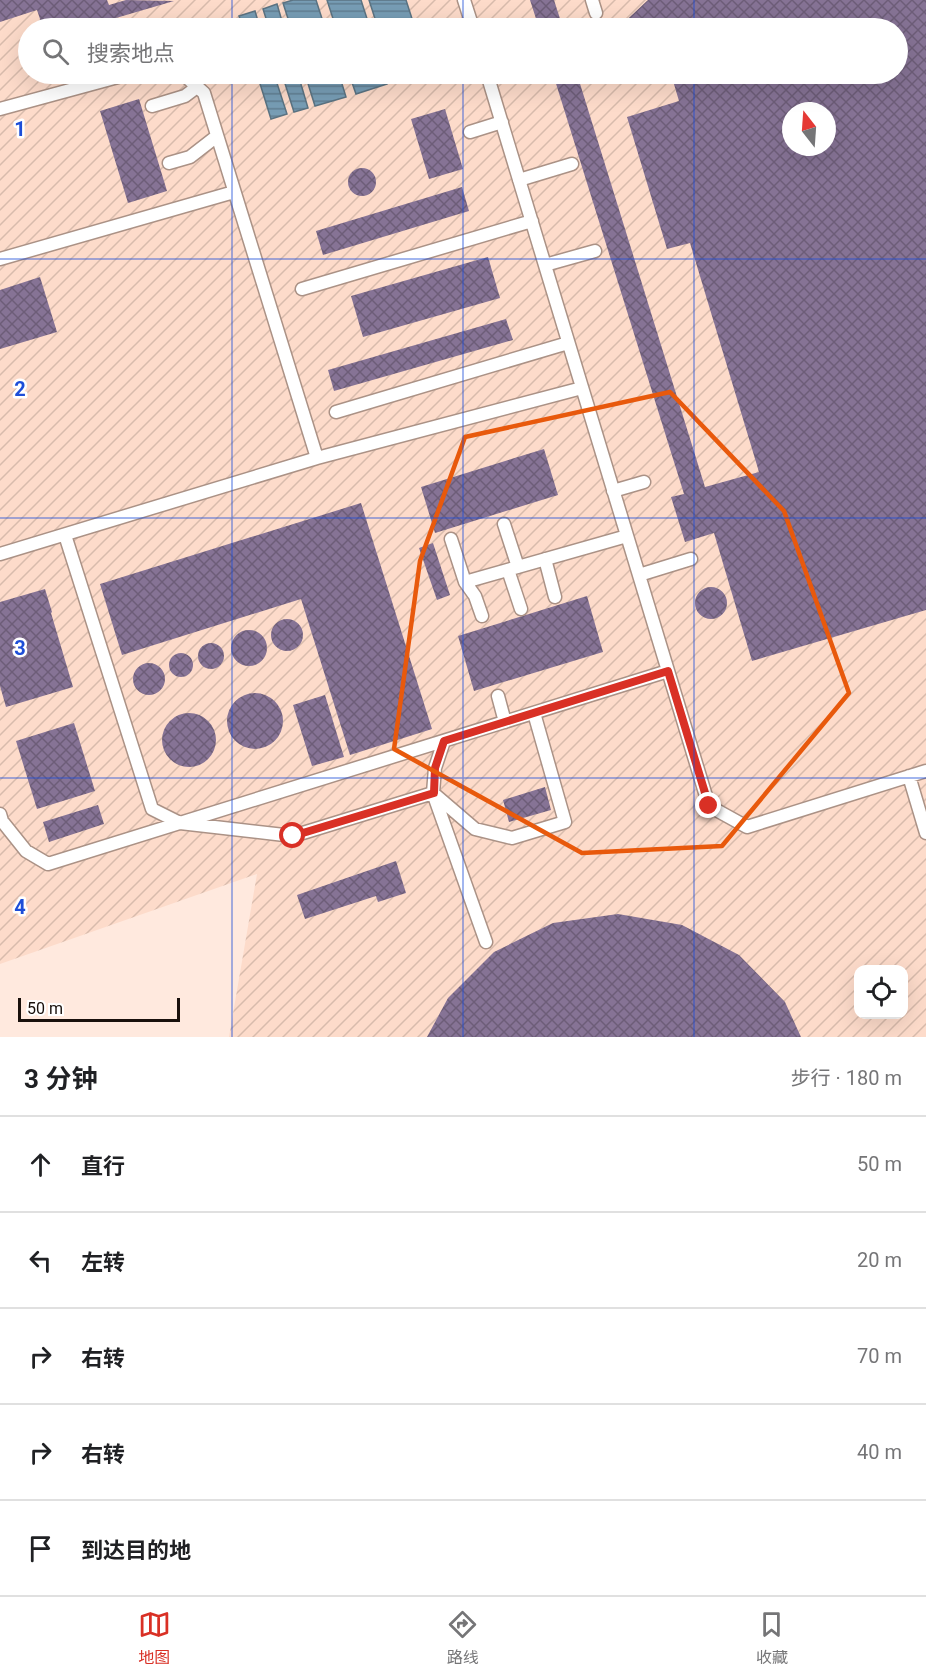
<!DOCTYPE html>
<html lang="zh">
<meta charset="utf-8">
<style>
body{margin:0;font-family:Roboto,"Noto Sans SC",sans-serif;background:#f2f2f2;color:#202124}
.controls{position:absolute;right:18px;bottom:18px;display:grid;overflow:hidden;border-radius:12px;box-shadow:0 6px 24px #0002}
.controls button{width:54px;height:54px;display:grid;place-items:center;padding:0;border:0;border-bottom:2px solid #e0e0e0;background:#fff;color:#202124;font:30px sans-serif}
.compass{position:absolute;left:782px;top:102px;width:54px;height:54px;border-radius:50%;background:#fff;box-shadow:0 6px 24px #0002;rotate:343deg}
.scale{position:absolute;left:18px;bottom:15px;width:162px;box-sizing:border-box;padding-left:6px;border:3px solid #19100c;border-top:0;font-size:16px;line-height:21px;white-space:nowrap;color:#19100c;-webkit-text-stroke:4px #fff;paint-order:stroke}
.stop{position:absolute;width:18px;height:18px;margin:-14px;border:4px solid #d93025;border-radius:50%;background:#fff}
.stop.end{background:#d93025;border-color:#fff;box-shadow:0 2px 6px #0008}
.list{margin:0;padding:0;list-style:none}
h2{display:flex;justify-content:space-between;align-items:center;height:78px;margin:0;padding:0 24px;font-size:26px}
h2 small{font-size:20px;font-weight:400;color:#757577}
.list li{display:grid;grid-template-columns:39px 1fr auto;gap:18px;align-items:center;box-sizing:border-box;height:96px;padding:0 24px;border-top:2px solid #e0e0e0}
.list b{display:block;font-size:22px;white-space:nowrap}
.list em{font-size:20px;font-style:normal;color:#757577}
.icon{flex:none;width:33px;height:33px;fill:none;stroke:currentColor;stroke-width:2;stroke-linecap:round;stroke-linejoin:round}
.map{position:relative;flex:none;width:926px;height:1037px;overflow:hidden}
.search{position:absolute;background:#fff;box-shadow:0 6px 24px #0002;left:18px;right:18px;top:18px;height:66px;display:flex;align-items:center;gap:15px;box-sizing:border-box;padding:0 21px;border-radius:33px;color:#757577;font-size:22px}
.sheet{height:558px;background:#fff}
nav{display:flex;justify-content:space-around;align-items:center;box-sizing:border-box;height:84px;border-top:2px solid #e0e0e0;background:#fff;font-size:16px;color:#757577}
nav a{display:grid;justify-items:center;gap:3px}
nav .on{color:#d93025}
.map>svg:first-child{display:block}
.industrial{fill:url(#industrial-furrows);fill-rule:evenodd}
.water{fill:url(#water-rules);stroke:#5b7382;stroke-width:1.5}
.building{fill:url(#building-cross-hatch);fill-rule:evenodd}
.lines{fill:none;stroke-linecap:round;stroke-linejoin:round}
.service-casing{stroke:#ab9286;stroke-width:15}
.service{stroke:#fff;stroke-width:12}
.route{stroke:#d93025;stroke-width:8}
.marked{fill:none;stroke:#e8590c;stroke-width:4.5;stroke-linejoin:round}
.grid{fill:none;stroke:#1d4ed8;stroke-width:1.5;stroke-opacity:0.55}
.grid-label{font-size:20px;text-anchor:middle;font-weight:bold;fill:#1d4ed8;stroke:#fff;stroke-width:5;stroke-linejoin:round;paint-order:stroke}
</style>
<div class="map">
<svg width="926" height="1037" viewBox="0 0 926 1037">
<defs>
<pattern id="industrial-furrows" width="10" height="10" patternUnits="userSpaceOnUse" patternTransform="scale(1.5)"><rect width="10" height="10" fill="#fddbca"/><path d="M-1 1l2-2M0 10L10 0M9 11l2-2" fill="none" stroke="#d8bbac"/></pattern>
<pattern id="water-rules" width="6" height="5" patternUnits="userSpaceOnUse" patternTransform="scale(1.5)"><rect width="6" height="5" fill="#779db5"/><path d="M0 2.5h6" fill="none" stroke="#617f92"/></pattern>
<pattern id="building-cross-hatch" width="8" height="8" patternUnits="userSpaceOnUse" patternTransform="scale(1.5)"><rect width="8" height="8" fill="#867395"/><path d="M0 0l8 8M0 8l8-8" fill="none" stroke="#6d5d78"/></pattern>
</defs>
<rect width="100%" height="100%" fill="#ffe9de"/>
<!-- industrial -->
<path class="industrial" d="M0,0h926v1037h-697l28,-163 -257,90zM28,28h870v46h-870zM791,111h36v36h-36zM858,969h46v45h-46z"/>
<!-- water -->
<path class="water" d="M293,0h23l9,28h-34l-8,-25z
M327,0h34l9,28h-34z
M369,0h37l9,28h-37z
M277,4l7,24h-15l-6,-19z
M255,11l5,17h-17l-4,-12z
M257,74h17l13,40 -16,5z
M282,74h16l10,34 -14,4z
M305,74h34l7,23 -31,9z
M349,74h35l3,10 -31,10z"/>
<!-- building -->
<path class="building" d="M0,0h107l2,5 17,-5 48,1 -58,17 3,10h-76l-6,-18 -37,12z
M530,0h24l9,28h-24z
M648,0h278v610l-174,51 -38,-128 -29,9 -14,-45 13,-3 -131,-420h24l128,413 54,-15 -69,-229 -23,6 -40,-132 52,-16 -8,-27h227v-46h-280zM791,111h36v36h-36z
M139,99l28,92 -39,12 -28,-92z
M445,109l18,60 -34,10 -18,-60z
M348 182a14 14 0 1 1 28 0a14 14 0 1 1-28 0Z
M462,187l7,24 -146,44 -7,-24z
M488,257l12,41 -137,39 -12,-41z
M40,277l17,55 -57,17v-59z
M506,319l7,21 -179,51 -6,-21z
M544,449l14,46 -123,38 -14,-46z
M361,503l71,226 -82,26 -49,-156 -179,56 -22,-71z
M433,543l17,52 -13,5 -18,-52z
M695 603a16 16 0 1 1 32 0a16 16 0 1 1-32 0Z
M45,589l7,23 -1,1 22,74 -67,20 -6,-21v-84z
M587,596l16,56 -129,39 -16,-55z
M271 635a16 16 0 1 1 32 0a16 16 0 1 1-32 0Z
M231 648a18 18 0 1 1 36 0a18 18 0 1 1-36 0Z
M198 656a13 13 0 1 1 26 0a13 13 0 1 1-26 0Z
M169 665a12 12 0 1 1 24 0a12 12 0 1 1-24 0Z
M133 679a16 16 0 1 1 32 0a16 16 0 1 1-32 0Z
M227 721a28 28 0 1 1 56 0a28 28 0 1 1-56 0Z
M325,695l19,62 -32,9 -19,-61z
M162 740a27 27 0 1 1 54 0a27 27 0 1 1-54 0Z
M74,723l21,68 -58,18 -21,-68z
M545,787l6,23 -42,12 -6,-22z
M98,805l6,19 -55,18 -6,-20z
M396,861l10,32 -28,9 -2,-6 -71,23 -8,-24z
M618,914l64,11 57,30 46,47 16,35h-374l21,-39 46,-46 59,-29z"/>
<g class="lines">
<defs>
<path id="service" d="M464,0l9,28
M592,0l4,13
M183,74l21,19 113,365
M487,74l222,732 38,21 179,-56
M152,106l33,-10 12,-9
M0,109l129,-35
M470,132l32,-10
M169,163l21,-6 27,-21
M519,180l53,-16
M0,259l234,-67
M545,265l50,-14
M302,289l230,-68
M336,412l232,-69
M613,491l31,-9
M504,524l14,43
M65,535l87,274 28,14 113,13 140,-43 42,36 37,9 53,-16 -31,-109
M451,539l14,43 10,14 7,20
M0,554l317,-96 265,-70
M545,559l10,38
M508,570l13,39
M639,575l52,-16
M465,582l162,-46
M498,696l7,26
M444,741l-9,27 -2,25 53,149
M909,776l17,57
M0,814l2,7 24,30 22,13 620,-193"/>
</defs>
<!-- service casing -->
<use href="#service" class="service-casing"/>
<!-- service -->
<use href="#service" class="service"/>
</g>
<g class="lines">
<!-- route -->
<path class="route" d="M293,836l141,-43 1,-25 9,-27 224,-70 41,135"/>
</g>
<!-- marked area -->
<path class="marked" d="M670,392l114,119 65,182 -127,153 -140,7 -188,-104 26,-188 45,-124z"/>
<!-- grid -->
<path class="grid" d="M232,0v28M463,0v28M694,0v28M232,74v963M463,74v963M694,74v963M0,259h926M0,518h926M0,778h926"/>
<g class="grid-label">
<text x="20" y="136">1</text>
<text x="20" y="396">2</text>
<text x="20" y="655">3</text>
<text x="20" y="914">4</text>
</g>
</svg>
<div class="controls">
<button><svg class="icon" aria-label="locate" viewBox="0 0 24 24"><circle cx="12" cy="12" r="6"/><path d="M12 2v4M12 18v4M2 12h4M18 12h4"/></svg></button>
</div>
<svg class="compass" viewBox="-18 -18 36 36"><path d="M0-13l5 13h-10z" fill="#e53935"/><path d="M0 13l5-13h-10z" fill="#757577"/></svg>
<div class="scale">50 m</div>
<div class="stop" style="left:293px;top:836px"></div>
<div class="stop end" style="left:709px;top:806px"></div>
<div class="search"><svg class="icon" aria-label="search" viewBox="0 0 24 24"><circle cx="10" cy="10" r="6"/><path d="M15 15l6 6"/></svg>搜索地点</div>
</div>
<section class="sheet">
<h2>3 分钟<small>步行 · 180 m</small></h2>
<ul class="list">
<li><svg class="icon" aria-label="ahead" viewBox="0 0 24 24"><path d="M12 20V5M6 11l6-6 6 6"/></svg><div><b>直行</b></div><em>50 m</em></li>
<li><svg class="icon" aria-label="left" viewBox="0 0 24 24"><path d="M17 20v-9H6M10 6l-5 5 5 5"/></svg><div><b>左转</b></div><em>20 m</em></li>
<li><svg class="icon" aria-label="right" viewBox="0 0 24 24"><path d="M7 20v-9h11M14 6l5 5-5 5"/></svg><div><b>右转</b></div><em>70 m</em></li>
<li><svg class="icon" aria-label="right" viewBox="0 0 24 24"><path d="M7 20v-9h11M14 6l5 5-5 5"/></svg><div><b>右转</b></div><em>40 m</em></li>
<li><svg class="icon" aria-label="arrive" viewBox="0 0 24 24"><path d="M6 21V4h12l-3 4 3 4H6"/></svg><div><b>到达目的地</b></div></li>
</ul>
</section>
<nav>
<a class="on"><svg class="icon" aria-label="map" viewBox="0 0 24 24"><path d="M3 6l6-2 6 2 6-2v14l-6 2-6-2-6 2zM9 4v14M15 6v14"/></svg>地图</a>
<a><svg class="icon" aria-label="directions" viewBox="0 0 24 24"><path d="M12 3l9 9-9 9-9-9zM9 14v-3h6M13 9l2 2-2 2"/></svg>路线</a>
<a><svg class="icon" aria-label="saved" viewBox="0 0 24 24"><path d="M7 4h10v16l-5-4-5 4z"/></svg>收藏</a>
</nav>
